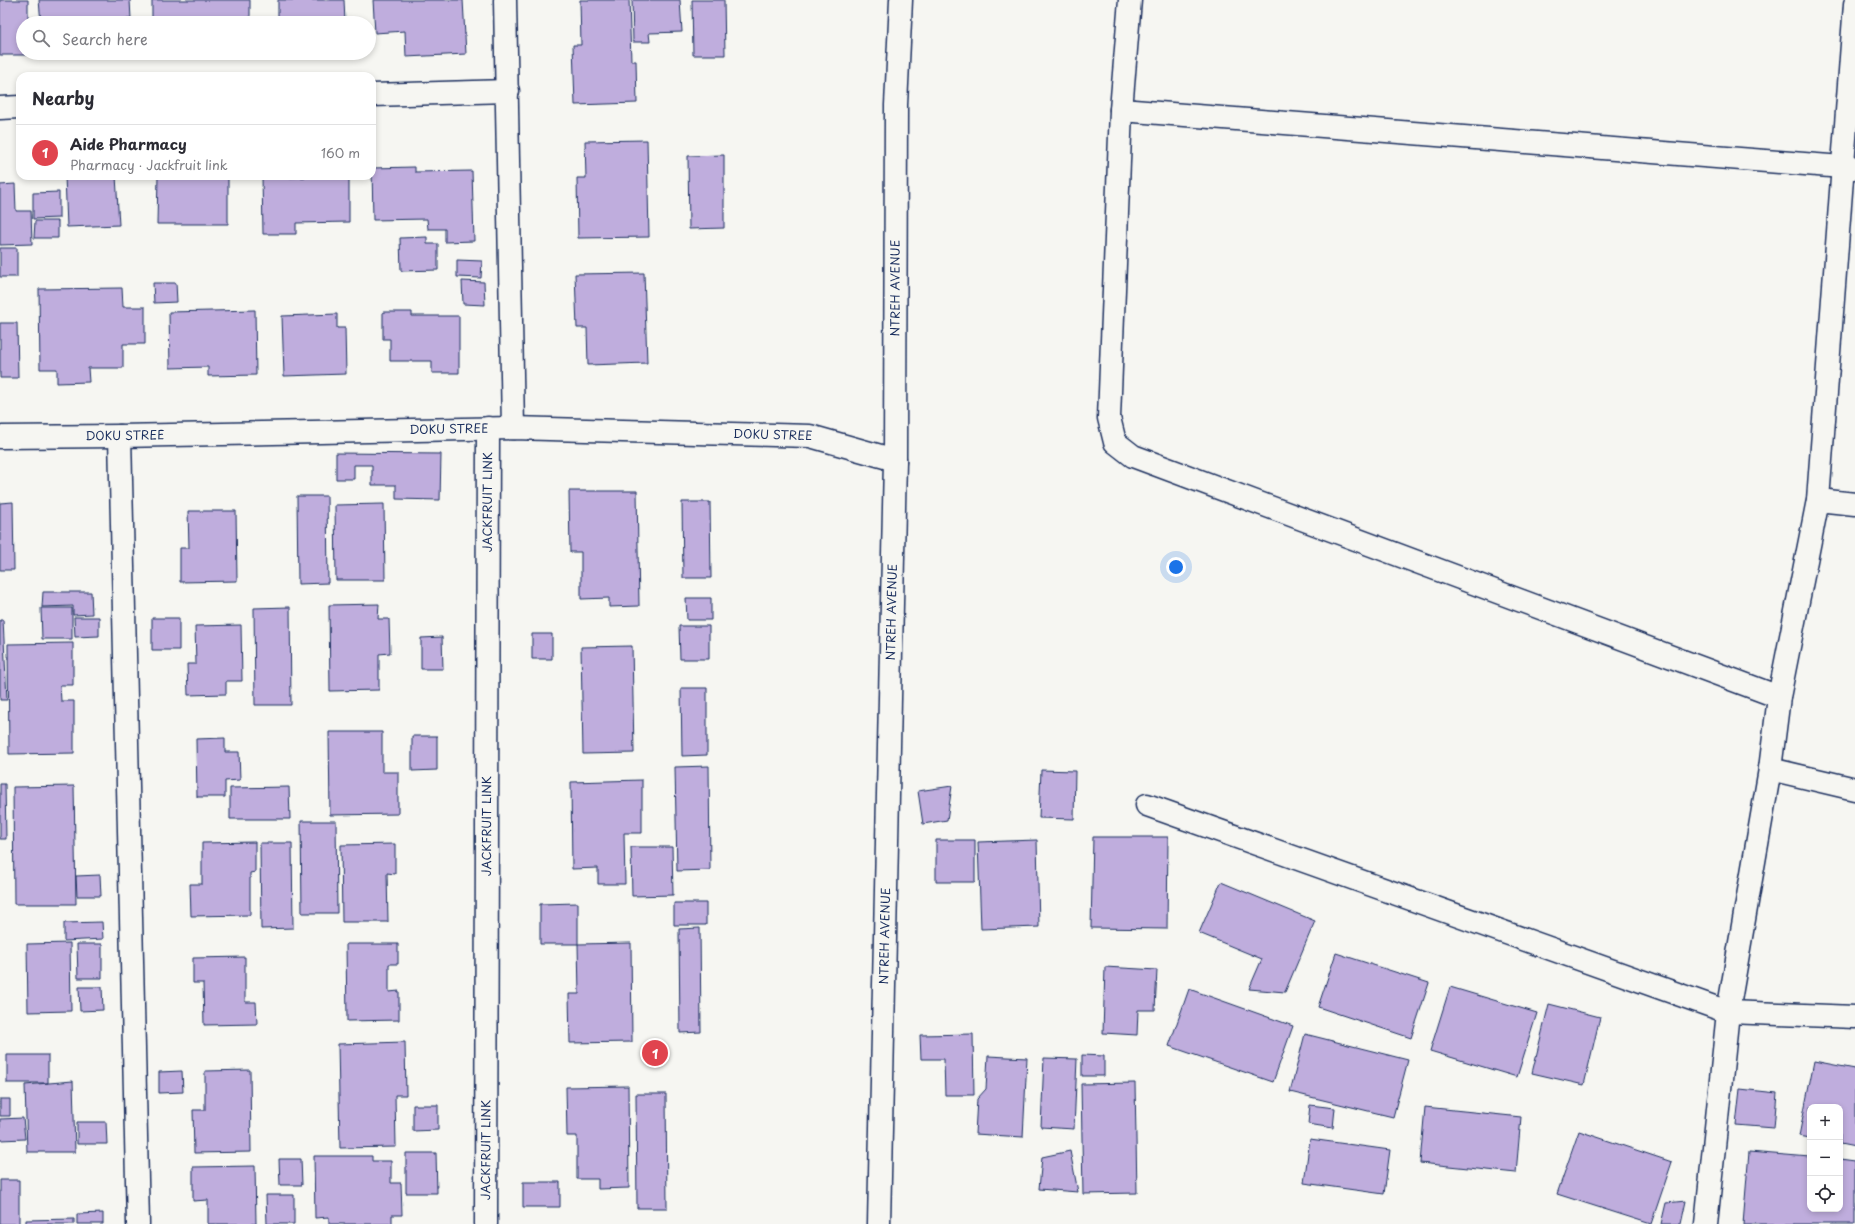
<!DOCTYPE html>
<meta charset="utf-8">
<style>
body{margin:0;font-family:"Playpen Sans",sans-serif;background:#f7f7f7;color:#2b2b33}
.controls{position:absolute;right:12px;bottom:12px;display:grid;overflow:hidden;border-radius:8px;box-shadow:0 2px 6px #0003}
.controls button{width:36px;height:36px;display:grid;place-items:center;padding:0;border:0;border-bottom:1px solid #e1e1e2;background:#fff;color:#2b2b33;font:20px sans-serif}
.you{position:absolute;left:1176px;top:567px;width:14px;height:14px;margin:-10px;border:3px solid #fff;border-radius:50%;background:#1a73e8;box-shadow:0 0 0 6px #1a73e833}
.badge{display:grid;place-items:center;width:26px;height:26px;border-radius:50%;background:#c8321e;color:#fff;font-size:13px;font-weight:700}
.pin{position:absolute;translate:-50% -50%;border:2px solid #fff;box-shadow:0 1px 4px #0006}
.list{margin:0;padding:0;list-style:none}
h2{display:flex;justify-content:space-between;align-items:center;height:52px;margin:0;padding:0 16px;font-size:17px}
h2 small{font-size:13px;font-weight:400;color:#7c7c81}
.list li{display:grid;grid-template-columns:26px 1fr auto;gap:12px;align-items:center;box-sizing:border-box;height:56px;padding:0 16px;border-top:1px solid #e1e1e2}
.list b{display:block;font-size:15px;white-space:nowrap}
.list p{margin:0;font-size:13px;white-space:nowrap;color:#7c7c81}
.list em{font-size:13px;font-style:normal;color:#7c7c81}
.icon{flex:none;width:22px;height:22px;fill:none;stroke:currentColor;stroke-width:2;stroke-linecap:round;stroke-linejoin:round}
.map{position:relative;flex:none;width:1855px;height:1224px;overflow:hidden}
.search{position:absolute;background:#fff;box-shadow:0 2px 6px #0003;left:16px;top:16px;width:360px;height:44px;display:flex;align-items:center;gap:10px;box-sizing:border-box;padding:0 14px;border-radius:22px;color:#7c7c81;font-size:15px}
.panel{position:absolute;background:#fff;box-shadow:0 2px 6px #0003;left:16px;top:72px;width:360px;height:108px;border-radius:12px}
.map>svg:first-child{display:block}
.building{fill:#bfaddd;stroke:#1b2f5e}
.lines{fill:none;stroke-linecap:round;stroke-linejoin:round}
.street-casing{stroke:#1b2f5e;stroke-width:25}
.secondary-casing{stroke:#1b2f5e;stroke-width:25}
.street{stroke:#f6f6f2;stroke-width:22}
.secondary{stroke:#f6f6f2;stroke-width:22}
.labels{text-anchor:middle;stroke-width:3;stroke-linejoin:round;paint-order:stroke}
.street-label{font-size:12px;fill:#1b2f5e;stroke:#f6f6f2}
</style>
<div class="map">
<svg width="1855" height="1224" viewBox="0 0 1855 1224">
<rect width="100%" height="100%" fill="#f6f6f2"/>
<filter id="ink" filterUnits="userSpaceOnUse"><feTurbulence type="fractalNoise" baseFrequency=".025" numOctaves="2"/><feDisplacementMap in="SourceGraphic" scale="8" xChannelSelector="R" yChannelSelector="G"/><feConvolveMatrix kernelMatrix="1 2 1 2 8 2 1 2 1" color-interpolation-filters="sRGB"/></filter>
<g filter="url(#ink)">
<!-- building -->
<path class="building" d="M0,0h28v23h-5v30h6v2h-29z
M39,0h91l1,19h-10v4h-80z
M152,0h98v23h-98z
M278,0h66l1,23h-67z
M373,0h90l3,54 -60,3 -1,-26 -30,2z
M580,0h49l2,61h5l1,42 -62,2 -2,-60h8z
M632,0h48l2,32 -33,1 1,9h-17z
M692,0h32l1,55h-32z
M42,53h45v1l-45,2z
M647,140l2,97 -71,1 -1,-60h9l-1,-37z
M724,155v73l-35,1 -1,-73z
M415,167v5l57,-1 2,70 -29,1v-13h-17l-1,-10 -54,1 -1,-52z
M65,176h51l3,49 -52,2z
M158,176h70v48h-71z
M262,176h22v2l65,-2v46l-53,1v11h-33z
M15,184l1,27h15l1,33 -32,1v-60z
M59,192v26l-26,1v-26z
M35,221h23v17h-24z
M427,237v7h11v26l-37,1 -1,-33z
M0,248h17v29h-17z
M457,260l25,1 -1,17 -24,-1z
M644,273l3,90 -59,2 -1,-37h-10l-2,-54z
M462,281l22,1 1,23 -22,-1z
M153,283h23l1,19 -23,1z
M122,288l1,19h22v37h-22v24h-35l1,14 -32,1v-14h-17l-1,-80z
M255,310l1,65 -48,1v-9l-38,1 -1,-56z
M383,312h29v4h47v57h-27v-12h-42v-22h-7z
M337,314v14h8l1,46 -62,2 -2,-60z
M0,323h17l1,55h-18z
M336,453l105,1 -1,46 -44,-1v-14h-24v-20h-18v14h-18z
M569,491h68l2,115 -30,1v-9l-28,1v-47h-11z
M297,496h30l1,87 -30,1z
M13,502l1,68h-14v-67z
M682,502h28l1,76h-28z
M384,504l1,76h-49l-1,-75z
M188,511h48l1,70 -57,1v-34h9z
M43,592h48l1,22 -19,1v-9l-31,1z
M686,598h25v22h-24z
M379,604l-1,15h11l1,34 -11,1v36l-49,1 -1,-86z
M290,607l1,98h-36l-1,-97z
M41,608h31v31h-30z
M74,617h25v19l-24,1z
M152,618h27v32h-27z
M0,620h3l4,80h-7z
M241,625l1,56h-16v13l-38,1 -1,-31h9l-1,-38z
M679,626h30v33h-29z
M532,634h20v25h-20z
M442,637l1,32h-22v-31z
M73,643v42h-13l1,16h13v52l-65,1 -1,-110z
M632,646l2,107 -51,1 -2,-107z
M681,688h26v67l-25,1z
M329,732h53v40h16v42l-68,1z
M412,736h25v34l-25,1z
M225,738v14h14l1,28 -15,1v16h-28l-1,-58z
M709,766l1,104 -33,1 -2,-104z
M1041,770l34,1 -1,48 -35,-1z
M642,780v53h-18l1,51h-27v-16l-26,1 -1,-87z
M0,784h5l1,55h-6z
M74,786l2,118h-62l-1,-117z
M952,786l-5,34 -24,4 -5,-33z
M289,787l1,32h-60v-31z
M301,821h35l1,92h-35z
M1093,837h75l-1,92 -76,-1z
M936,840h39v42h-39z
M1037,840l2,87 -58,2 -3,-87z
M255,842v30l-5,1v42l-59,1 -1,-32h12v-41z
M260,843h32l1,85 -32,1z
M395,844v30l-8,-1 1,49h-46l-1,-77z
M631,847h41l1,48 -41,1z
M100,875l1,21h-24l-1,-20z
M1221,882l94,39 -30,71 -36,-3 13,-30 -63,-26z
M578,903v41h-38v-40z
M674,903h32v22h-32z
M102,922l1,17 -39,2v-18z
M700,928l1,104 -21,1 -1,-104z
M70,943l1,68 -43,1 -1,-68z
M631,943l1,99 -62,1 -1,-49h10l-1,-50z
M77,944h25v34h-24z
M346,944h52v20h-9v28l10,-1v29l-52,1z
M1336,953l93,30 -18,55 -93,-31z
M245,957v45h11l1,22 -53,1 -1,-42h-10v-25z
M1105,967l52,3 -2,40h-17l-1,25 -34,-2z
M79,987h23l1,23 -23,1z
M1450,987l87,26 -20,64 -87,-26z
M1189,989l104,37 -20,56 -104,-36z
M1549,1004l51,13 -16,68 -52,-12z
M973,1034l1,61h-29l-1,-36h-23l-1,-24z
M1305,1034l103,26 -15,57 -103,-25z
M405,1042l1,53h-11l1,52 -56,1 -2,-104z
M7,1055h41v28h-41z
M1082,1055l22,1v20h-22z
M988,1056l39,2 -4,79 -48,-3 2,-35 9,-10z
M1044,1058l33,1 -3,70 -33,-2z
M1814,1061l41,8v78l-15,-3v-37h-30v31l-11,-2z
M250,1070l1,82 -57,1 -1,-43h12v-39z
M182,1071l1,21 -24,1v-21z
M73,1081l2,71h-48l-2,-67z
M1135,1083l2,110 -54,1 -2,-110z
M628,1086l1,102 -31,1v-10h-21v-43h-10l-1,-49z
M1740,1089l37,4 -3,35 -38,-3z
M636,1094h30l1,114h-30z
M0,1099h10v17h-10z
M413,1105h25v25l-25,1z
M1310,1105l25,3 -2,20 -25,-4z
M1425,1107l96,10 -5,56 -96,-10z
M23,1118l2,21 -25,1v-21z
M77,1122h29l1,22h-30z
M1579,1131l93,31 -21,62 -94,-30z
M1310,1139l80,11 -6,44 -80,-11z
M1070,1151l8,41 -39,-3 3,-32z
M1749,1152l61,5v52h30v-50l15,2v63h-112z
M406,1153h30l1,40h-31z
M314,1156h58v5h19v22h10l1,32h-10v9h-63v-7l-14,1z
M279,1159h22l1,26h-22z
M255,1166l1,58h-48v-24l-15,1v-34z
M0,1180h19v44h-19z
M523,1182h37v25h-37z
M266,1195h28v29h-27z
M1686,1201l-5,23h-20l5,-21z
M103,1213v11h-26v-10z
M74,1219v5h-48v-4z"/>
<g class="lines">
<defs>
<g id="street">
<path d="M505,0l8,428"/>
<path d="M1130,0l-9,110 -12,308 6,24 18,14 646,241"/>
<path d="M372,95l136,-4"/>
<path d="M0,108l20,-1"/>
<path d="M1121,110l734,58"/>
<path d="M120,436l18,788"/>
<path id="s1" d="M0,437l120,-1 393,-8 297,8 85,24"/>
<path d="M1818,500l37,4"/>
<path d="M1770,769l85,20"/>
<path d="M1147,805l581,207 127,5"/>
<path id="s2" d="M486,1224l2,-796"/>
<path d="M1706,1224l22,-212 42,-243 9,-72 39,-197 37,-496"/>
</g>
<g id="secondary">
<path id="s3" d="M879,1224l16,-764 1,-355 5,-105"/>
</g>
</defs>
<!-- street casing -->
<use href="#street" class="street-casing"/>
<!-- secondary casing -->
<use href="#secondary" class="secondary-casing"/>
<!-- street -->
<use href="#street" class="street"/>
<!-- secondary -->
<use href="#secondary" class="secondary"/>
</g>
</g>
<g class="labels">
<!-- street labels -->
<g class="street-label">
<text dy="4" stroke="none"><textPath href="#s3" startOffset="936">NTREH AVENUE</textPath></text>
<text dy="4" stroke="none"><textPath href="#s1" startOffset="449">DOKU STREE</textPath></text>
<text dy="4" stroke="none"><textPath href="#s1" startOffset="125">DOKU STREE</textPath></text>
<text dy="4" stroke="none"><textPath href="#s1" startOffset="773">DOKU STREE</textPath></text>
<text dy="4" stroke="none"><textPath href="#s2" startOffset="722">JACKFRUIT LINK</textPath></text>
<text dy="4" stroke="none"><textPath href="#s3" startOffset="612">NTREH AVENUE</textPath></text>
<text dy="4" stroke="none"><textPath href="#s2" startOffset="398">JACKFRUIT LINK</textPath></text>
<text dy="4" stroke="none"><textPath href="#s3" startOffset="288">NTREH AVENUE</textPath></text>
<text dy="4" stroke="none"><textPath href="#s2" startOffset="74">JACKFRUIT LINK</textPath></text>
</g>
</g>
</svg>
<div class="controls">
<button>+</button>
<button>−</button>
<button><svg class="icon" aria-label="locate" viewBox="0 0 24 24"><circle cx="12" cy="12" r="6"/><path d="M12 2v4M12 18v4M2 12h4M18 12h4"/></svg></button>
</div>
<div class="you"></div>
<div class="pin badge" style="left:655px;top:1053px;background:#e0444e">1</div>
<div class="search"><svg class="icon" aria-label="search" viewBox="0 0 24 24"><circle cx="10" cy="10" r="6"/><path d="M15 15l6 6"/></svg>Search here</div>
<section class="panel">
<h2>Nearby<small></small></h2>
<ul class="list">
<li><span class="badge" style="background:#e0444e">1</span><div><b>Aide Pharmacy</b><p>Pharmacy · Jackfruit link</p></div><em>160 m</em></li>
</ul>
</section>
</div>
